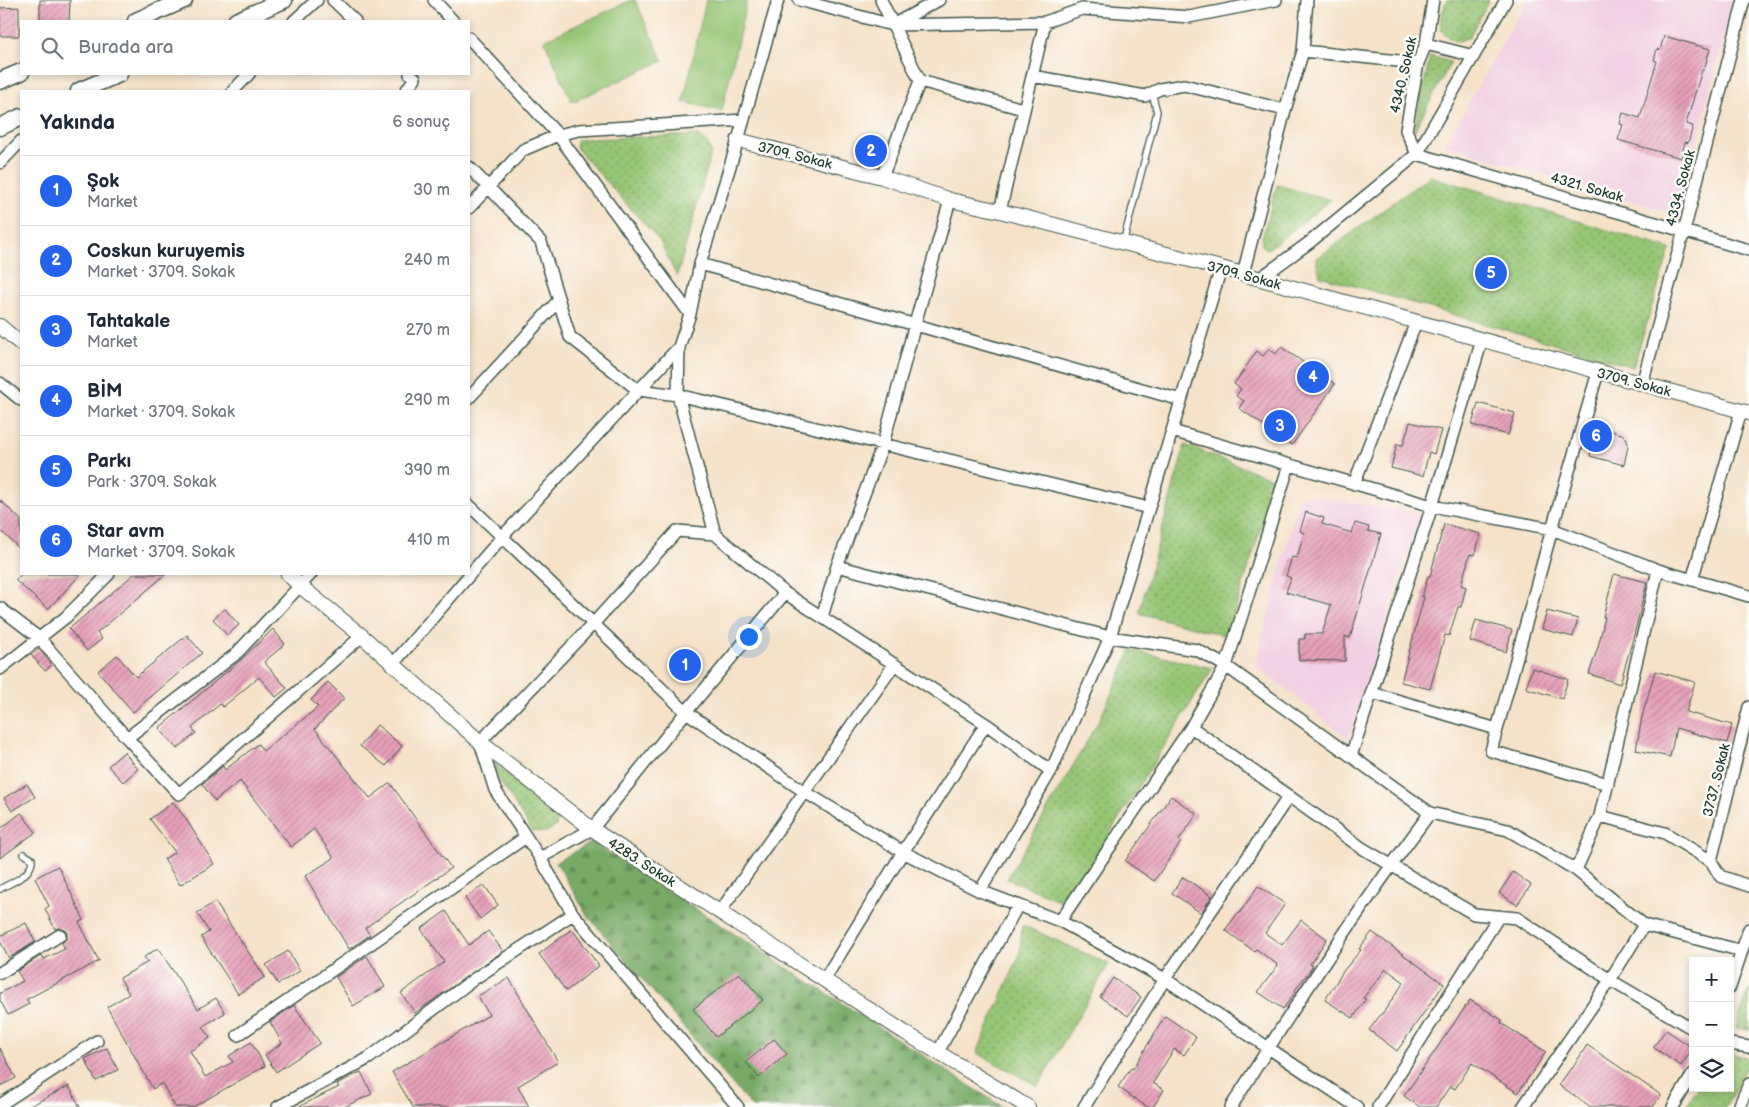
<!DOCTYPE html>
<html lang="tr">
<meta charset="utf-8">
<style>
body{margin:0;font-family:"Balsamiq Sans",sans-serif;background:#f2f2f3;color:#1f2937}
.controls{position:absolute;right:15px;bottom:15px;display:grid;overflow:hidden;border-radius:0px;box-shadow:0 2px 8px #0003}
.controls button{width:45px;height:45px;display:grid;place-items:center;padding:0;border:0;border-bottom:1px solid #e0e1e3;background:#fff;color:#1f2937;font:25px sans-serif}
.you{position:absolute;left:748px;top:636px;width:18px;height:18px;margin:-12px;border:4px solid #fff;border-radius:50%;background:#1a73e8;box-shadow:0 0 0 8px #1a73e833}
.badge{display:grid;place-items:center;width:32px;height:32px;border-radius:50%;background:#2563eb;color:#fff;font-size:16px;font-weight:700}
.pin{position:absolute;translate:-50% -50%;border:2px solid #fff;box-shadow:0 1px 5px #0006}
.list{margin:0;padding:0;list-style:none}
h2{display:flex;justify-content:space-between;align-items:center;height:65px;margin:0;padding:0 20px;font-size:21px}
h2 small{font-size:16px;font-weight:400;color:#747a83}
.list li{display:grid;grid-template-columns:32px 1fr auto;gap:15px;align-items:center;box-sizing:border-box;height:70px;padding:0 20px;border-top:1px solid #e0e1e3}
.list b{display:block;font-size:19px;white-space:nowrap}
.list p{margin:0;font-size:16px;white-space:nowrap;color:#747a83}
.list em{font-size:16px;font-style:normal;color:#747a83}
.icon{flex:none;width:28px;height:28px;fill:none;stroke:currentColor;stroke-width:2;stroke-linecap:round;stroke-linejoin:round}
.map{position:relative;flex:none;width:1749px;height:1107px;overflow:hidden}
.search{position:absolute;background:#fff;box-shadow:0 2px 8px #0003;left:20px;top:20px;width:450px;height:55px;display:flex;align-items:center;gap:12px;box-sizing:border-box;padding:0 18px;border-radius:0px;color:#747a83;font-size:19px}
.panel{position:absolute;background:#fff;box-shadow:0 2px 8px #0003;left:20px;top:90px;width:450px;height:485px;border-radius:0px}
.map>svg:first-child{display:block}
.built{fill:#f1d0e3}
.grass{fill:url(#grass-dots);stroke:#5a8154}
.forest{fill:url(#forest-firs);stroke:#4c744d}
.garden{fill:#96c574;stroke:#5a8154}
.building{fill:url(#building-hatch)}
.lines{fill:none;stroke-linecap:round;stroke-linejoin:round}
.service-casing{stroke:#3f564a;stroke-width:8}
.minor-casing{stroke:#3f564a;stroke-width:14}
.tertiary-casing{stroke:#3f564a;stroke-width:16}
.secondary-casing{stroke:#3f564a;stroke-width:19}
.service{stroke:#fff;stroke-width:5.5}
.minor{stroke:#fff;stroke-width:11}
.tertiary{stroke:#fff;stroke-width:14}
.secondary{stroke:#fff;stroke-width:16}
.labels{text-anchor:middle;stroke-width:5;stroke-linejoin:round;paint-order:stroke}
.street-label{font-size:14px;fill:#1f3d34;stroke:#fdfcf7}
</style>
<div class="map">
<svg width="1749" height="1107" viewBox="0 0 1749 1107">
<defs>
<pattern id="grass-dots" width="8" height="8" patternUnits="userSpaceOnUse" patternTransform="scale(1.25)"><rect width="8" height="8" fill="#96c574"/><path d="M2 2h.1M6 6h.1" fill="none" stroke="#7aa160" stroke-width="1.8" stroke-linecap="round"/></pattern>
<pattern id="forest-firs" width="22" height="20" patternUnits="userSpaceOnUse" patternTransform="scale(1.25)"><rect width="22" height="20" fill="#78aa66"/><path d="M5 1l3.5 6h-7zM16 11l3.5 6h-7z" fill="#628c55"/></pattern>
<pattern id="building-hatch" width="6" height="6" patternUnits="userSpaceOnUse" patternTransform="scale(1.25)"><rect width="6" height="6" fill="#e7a0ba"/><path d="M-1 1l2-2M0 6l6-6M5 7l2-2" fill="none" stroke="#bb8498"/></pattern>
</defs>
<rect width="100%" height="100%" fill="#fdfcf7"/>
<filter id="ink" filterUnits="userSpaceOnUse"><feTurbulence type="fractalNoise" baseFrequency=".02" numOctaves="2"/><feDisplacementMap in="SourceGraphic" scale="10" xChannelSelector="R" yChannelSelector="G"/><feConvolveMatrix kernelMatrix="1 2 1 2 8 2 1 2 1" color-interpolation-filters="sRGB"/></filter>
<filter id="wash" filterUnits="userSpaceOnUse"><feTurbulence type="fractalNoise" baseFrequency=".0096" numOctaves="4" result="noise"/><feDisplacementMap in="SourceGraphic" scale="20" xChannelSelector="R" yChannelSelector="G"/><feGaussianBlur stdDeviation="1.12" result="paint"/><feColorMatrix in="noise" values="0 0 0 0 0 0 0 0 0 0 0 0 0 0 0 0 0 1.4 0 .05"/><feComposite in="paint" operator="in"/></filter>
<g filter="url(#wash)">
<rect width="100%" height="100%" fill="#f5e2c9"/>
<!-- built -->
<path class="built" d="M1527,0h206l-54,215 -234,-70z
M1300,495l120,18 -71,226 -94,-74z"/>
<!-- grass -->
<path class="grass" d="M1447,0h42l-20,37 -13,5 -8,-5 -7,-7v-13z
M1430,56l21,6 -37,69z
M699,135l10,10 2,9 -34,123 -17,-36 -83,-92 -1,-8 7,-2z
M1430,176l240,73 -37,118 -313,-91 -4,-17z
M1277,185l54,15 -63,49 -6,-3v-8z
M1185,445l91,35 -49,156 -88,-23z
M1131,650l82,18 -147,235 -59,-24 93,-160z
M493,762l65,56 -2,8 -10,6 -14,-1 -34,-53z
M1022,925l87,39 -71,122 -61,-33 43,-99z
M1749,989v41l-13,-2z
M1730,1053l16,4 2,6 -22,44h-40l12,-19h32z"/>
<!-- forest -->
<path class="forest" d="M592,842l411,265h-251l-165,-192 -31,-53z"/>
<!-- garden -->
<path class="garden" d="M632,0h3l28,61 -91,41 -28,-62z
M706,0h41l-25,111 -39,-9z"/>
<g id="blocks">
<!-- building -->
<path class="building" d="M40,0h30l-1,21h-29z
M19,7v29h-19v-28z
M1664,36l46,13 -6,21h-2l-16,54 7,2 -5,17 -3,-1 -4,16 -63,-18 5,-15 -3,-1 3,-11 17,5 17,-57 -3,-1 3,-11 3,1z
M1281,347l54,37 -43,61 -53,-37 5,-7 -8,-5 5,-7 -7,-5 23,-33 6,5 6,-7 7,5z
M1478,403l37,10 -7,22 -36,-10z
M1410,422l31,8 -7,24 -5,-2 -6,24 -32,-8 6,-24 6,1z
M1596,427l26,7 5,5 1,7 -4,19 -34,-9z
M0,500l21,20v30l-21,-20z
M1306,512l18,6 -2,6 30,9 3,-10 14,4 -1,4 13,3 -31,104 -5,-2v25l-46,-1v-21h6v-5h17l9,-29 -45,-13 5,-14 -5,-2 6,-19 5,1 7,-25 -4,-2z
M1444,524l37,10 -6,21 -5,-1 -9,31 5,2 -5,20h-3l-9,29 -4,-1 -15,54 -29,-7 23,-85h-2l6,-21h2z
M22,574h59l-33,35 -33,-29z
M134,574h32l-69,59 5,6 -15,12 -18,-22z
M1614,574l33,8 -13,53 -14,49 -31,-10 9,-27 7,-30h-2z
M225,609l14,16 -12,10 -14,-16z
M1547,611l31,8 -5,18 -31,-8z
M1476,620l36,10 -6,22 -36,-11z
M273,629l12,15 -21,18 23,26 -11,9 -17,-20 -36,30 -3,-3 -28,24 4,5 -19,16 -18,-21 82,-68z
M187,635l15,18 -69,59 -35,-41 19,-16 19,22z
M39,649l13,16 -7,6 -14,-16z
M1532,668l36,11 -6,20 -36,-11z
M1655,671l40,11 -9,30 46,13 -5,18 -51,-15 -6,29 -34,-7 6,-33z
M328,682l16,16 -29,31 55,69 20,-15 61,85 -86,60 5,7 -21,14 -44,-73 29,-18 -20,-29 -23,18 -51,-66 -25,20 -13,-17 21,-18 2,4 33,-26 5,7 55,-44 -7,-7z
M377,725l25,21 -16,20 -26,-20z
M124,752l14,17 -15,13 -15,-16z
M27,784l8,13 -23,14 -8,-13z
M1171,796l26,18 -18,26 2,2 -27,39 -29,-20z
M173,802l13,17 28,45 -34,21 -16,-26 11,-7 -25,-33z
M21,813l15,19 -36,26v-29z
M58,866l26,54 -5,2 20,39 -72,38 2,5 -21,11 -8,-15v-7l23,-12 -6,-10 25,-16 2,4 21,-10 -3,-6 5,-5v-7l-7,-3 -5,1 -10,-20 4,-3 -14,-28z
M1513,872l18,13 -14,20 -18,-12z
M1183,877l29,19 -11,17 -29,-20z
M484,885l14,20 -18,14 -15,-21z
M1258,886l27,18 -20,29 17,12 19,-25 26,19 -17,25 3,2 -18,24 1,1 -13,18 -25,-17 20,-27 -22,-16 -2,2 -29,-21 13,-17 1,1z
M215,902l50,75 -27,17 -37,-57 8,-5 -12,-19z
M446,911l23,34 19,-14 15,20 -88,62 -14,-20 43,-31 -23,-33z
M26,923l9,19 -26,16 -9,-17v-5z
M572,929l27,37 -33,25 -27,-37z
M1372,932l72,52 -47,67 -28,-21 13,-17h1l21,-31 -18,-13 -23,29 3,1 -13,19 -28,-18 19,-30 17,-20 -2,-1z
M158,948l40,61 18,-11 9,15 -22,13 7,12 -20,13 15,26 28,-15 -4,-6 22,-14 14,24 -72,41h-18l-13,-24 -9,6 -46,-82 22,-13 -9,-16 28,-16 -4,-5z
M288,951l12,20 -22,13 -12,-19z
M367,956l18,31 -32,19 -17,-29z
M739,973l24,27 -47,37 -23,-28z
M509,978l49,84 -40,24 11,21h-116l-21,-35 97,-57 -11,-19z
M1113,978l28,19 -13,19 -28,-19z
M1470,1000l32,20 -1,3 45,29 -28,41 -46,-30 -17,26 -5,-3 -14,21h-16l-16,-11z
M294,1005l26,38 -44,29 -11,-17 17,-12 -12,-21z
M1165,1016l31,21 -12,18 -10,-6 -21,34 11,7 -11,17h-6l-29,-20 13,-19 2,1z
M1666,1030l27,18 -12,18 -28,-19z
M774,1039l13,15 -28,24 -13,-16z
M1587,1045l74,50 -8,12h-62l-32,-22 12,-17 1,1z
M0,1048l16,30 -16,8z
M107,1048l11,22 -22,11 -11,-22z
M361,1072l11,22 -28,13h-46l41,-20 -2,-3z
M69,1086l11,21h-52z"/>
</g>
</g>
<g filter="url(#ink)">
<use href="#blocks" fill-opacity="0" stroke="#3f564a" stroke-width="1"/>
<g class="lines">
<defs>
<path id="service" d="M1123,243l34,-131 -5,-19
M0,889c12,-7 33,-14 32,-30l-8,-5"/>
<path id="minor" d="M333,0l22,21
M434,0l19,21
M778,0l-40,140 -38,124 -10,50 -11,33 -1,48 37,139 70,59 201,131 65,47
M799,0l93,25 153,-3 37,-13 107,8 87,-17
M881,0l39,81 -38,96
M1433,0l-7,44 -8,19 -12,67 11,24 332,96
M294,21l23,-21
M896,23l43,-23
M469,38l89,97 21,-5 165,-10
M1426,44l48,12
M1303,51l115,12
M1032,76l113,20 15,-7 24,-4 101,25
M920,81l103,28
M233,91l16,-17
M406,91l9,-13 -5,-4
M0,163l21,-22
M469,167l72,75 29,95 68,53 40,5 471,113
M469,208l54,-58 35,-15 132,179
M1000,211l45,-189
M700,264l481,136
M1243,274l42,-164 18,-59 4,-51
M1259,279l51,-37 107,-88 89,-154
M1598,372l-46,157 -61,222 117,33
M0,383l21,17
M1642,384l42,-153 60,-231
M469,398l90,-98
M1172,431l260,75 120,23 106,41 91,26
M1354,484l62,-162
M469,505l217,207 119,80 98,60 77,39 80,30 105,58 192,128
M715,534l-38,-3 -84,93 -113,118 15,48 45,68 33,56 165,193
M837,566l273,71 87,13 29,16 204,147 78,17 68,40 68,55 98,26
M1692,580l49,-169
M0,608l39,30 88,100 52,56 183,-158
M822,617l15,-51 46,-122 32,-120 35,-124
M393,664l109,-127 177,-190
M0,669l66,-52 43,-43
M1372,693l125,36
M1191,727l171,121 112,66 43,4 93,62 83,49
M127,738l109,-84 75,-80
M1351,756l81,-250 50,-166
M1600,816l65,17 46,28 9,15 29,10
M540,858l52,-29 94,-117 99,-119
M1711,861l38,-154
M1576,870l24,-54 58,-246
M980,891l71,-120 59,-134 111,-369
M719,913l175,-248
M1060,921l131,-194 35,-61 63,-201
M0,973l60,-38
M824,980l79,-128 83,-128
M1730,987l19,-58
M238,1035l288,-198
M1730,1044l19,3
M938,1052l80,-147
M0,1105l97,-64
M278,1107l91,-49 105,-79 99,-65
M1084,1107l81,-128 124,-183
M1231,1107c63,-100 128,-200 199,-294
M1378,1107l121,-191
M1523,1107l87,-127 34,-55
M1673,1107l20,-33
M1739,1107l10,-23"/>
<path id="tertiary" d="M738,140l144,37 68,23 50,11 221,57 528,145
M0,326l21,18
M288,574l12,12 62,50 118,106 112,87 312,203 124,75"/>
<path id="secondary" d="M136,21l48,-21
M236,21l48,-21
M0,81l21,-9
M79,91l40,-17
M0,127l21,-10"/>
</defs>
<!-- service casing -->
<use href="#service" class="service-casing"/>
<!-- minor casing -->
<use href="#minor" class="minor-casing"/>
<!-- tertiary casing -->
<use href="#tertiary" class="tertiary-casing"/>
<!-- secondary casing -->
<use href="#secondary" class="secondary-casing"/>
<!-- service -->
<use href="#service" class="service"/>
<!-- minor -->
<use href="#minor" class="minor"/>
<!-- tertiary -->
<use href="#tertiary" class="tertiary"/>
<!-- secondary -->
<use href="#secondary" class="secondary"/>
</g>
</g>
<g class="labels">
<!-- street labels -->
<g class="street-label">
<text transform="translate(1403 75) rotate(-77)" y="5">4340. Sokak</text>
<text transform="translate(795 155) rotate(14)" y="5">3709. Sokak</text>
<text transform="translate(1587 187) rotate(16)" y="5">4321. Sokak</text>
<text transform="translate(1680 188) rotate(-75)" y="5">4334. Sokak</text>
<text transform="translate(1244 275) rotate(15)" y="5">3709. Sokak</text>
<text transform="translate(1634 382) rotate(15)" y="5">3709. Sokak</text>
<text transform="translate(1716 780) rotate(-76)" y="5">3737. Sokak</text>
<text transform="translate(642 862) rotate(33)" y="5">4283. Sokak</text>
</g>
</g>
</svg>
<div class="controls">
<button>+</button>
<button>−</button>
<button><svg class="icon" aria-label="layers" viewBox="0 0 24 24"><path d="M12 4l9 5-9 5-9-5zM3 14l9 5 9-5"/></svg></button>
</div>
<div class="you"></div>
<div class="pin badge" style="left:685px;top:665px">1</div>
<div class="pin badge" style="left:871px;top:151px">2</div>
<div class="pin badge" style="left:1280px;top:426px">3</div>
<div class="pin badge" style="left:1313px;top:377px">4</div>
<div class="pin badge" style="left:1491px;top:273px">5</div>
<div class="pin badge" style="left:1596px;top:436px">6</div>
<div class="search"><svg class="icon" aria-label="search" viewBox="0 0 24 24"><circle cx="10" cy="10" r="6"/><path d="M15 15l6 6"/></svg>Burada ara</div>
<section class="panel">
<h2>Yakında<small>6 sonuç</small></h2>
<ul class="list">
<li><span class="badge">1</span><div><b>Şok</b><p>Market</p></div><em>30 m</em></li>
<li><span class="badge">2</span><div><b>Coskun kuruyemis</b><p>Market · 3709. Sokak</p></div><em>240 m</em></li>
<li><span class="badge">3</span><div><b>Tahtakale</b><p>Market</p></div><em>270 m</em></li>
<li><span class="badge">4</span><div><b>BİM</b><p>Market · 3709. Sokak</p></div><em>290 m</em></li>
<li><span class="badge">5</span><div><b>Parkı</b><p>Park · 3709. Sokak</p></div><em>390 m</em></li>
<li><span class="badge">6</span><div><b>Star avm</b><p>Market · 3709. Sokak</p></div><em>410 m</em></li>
</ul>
</section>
</div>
